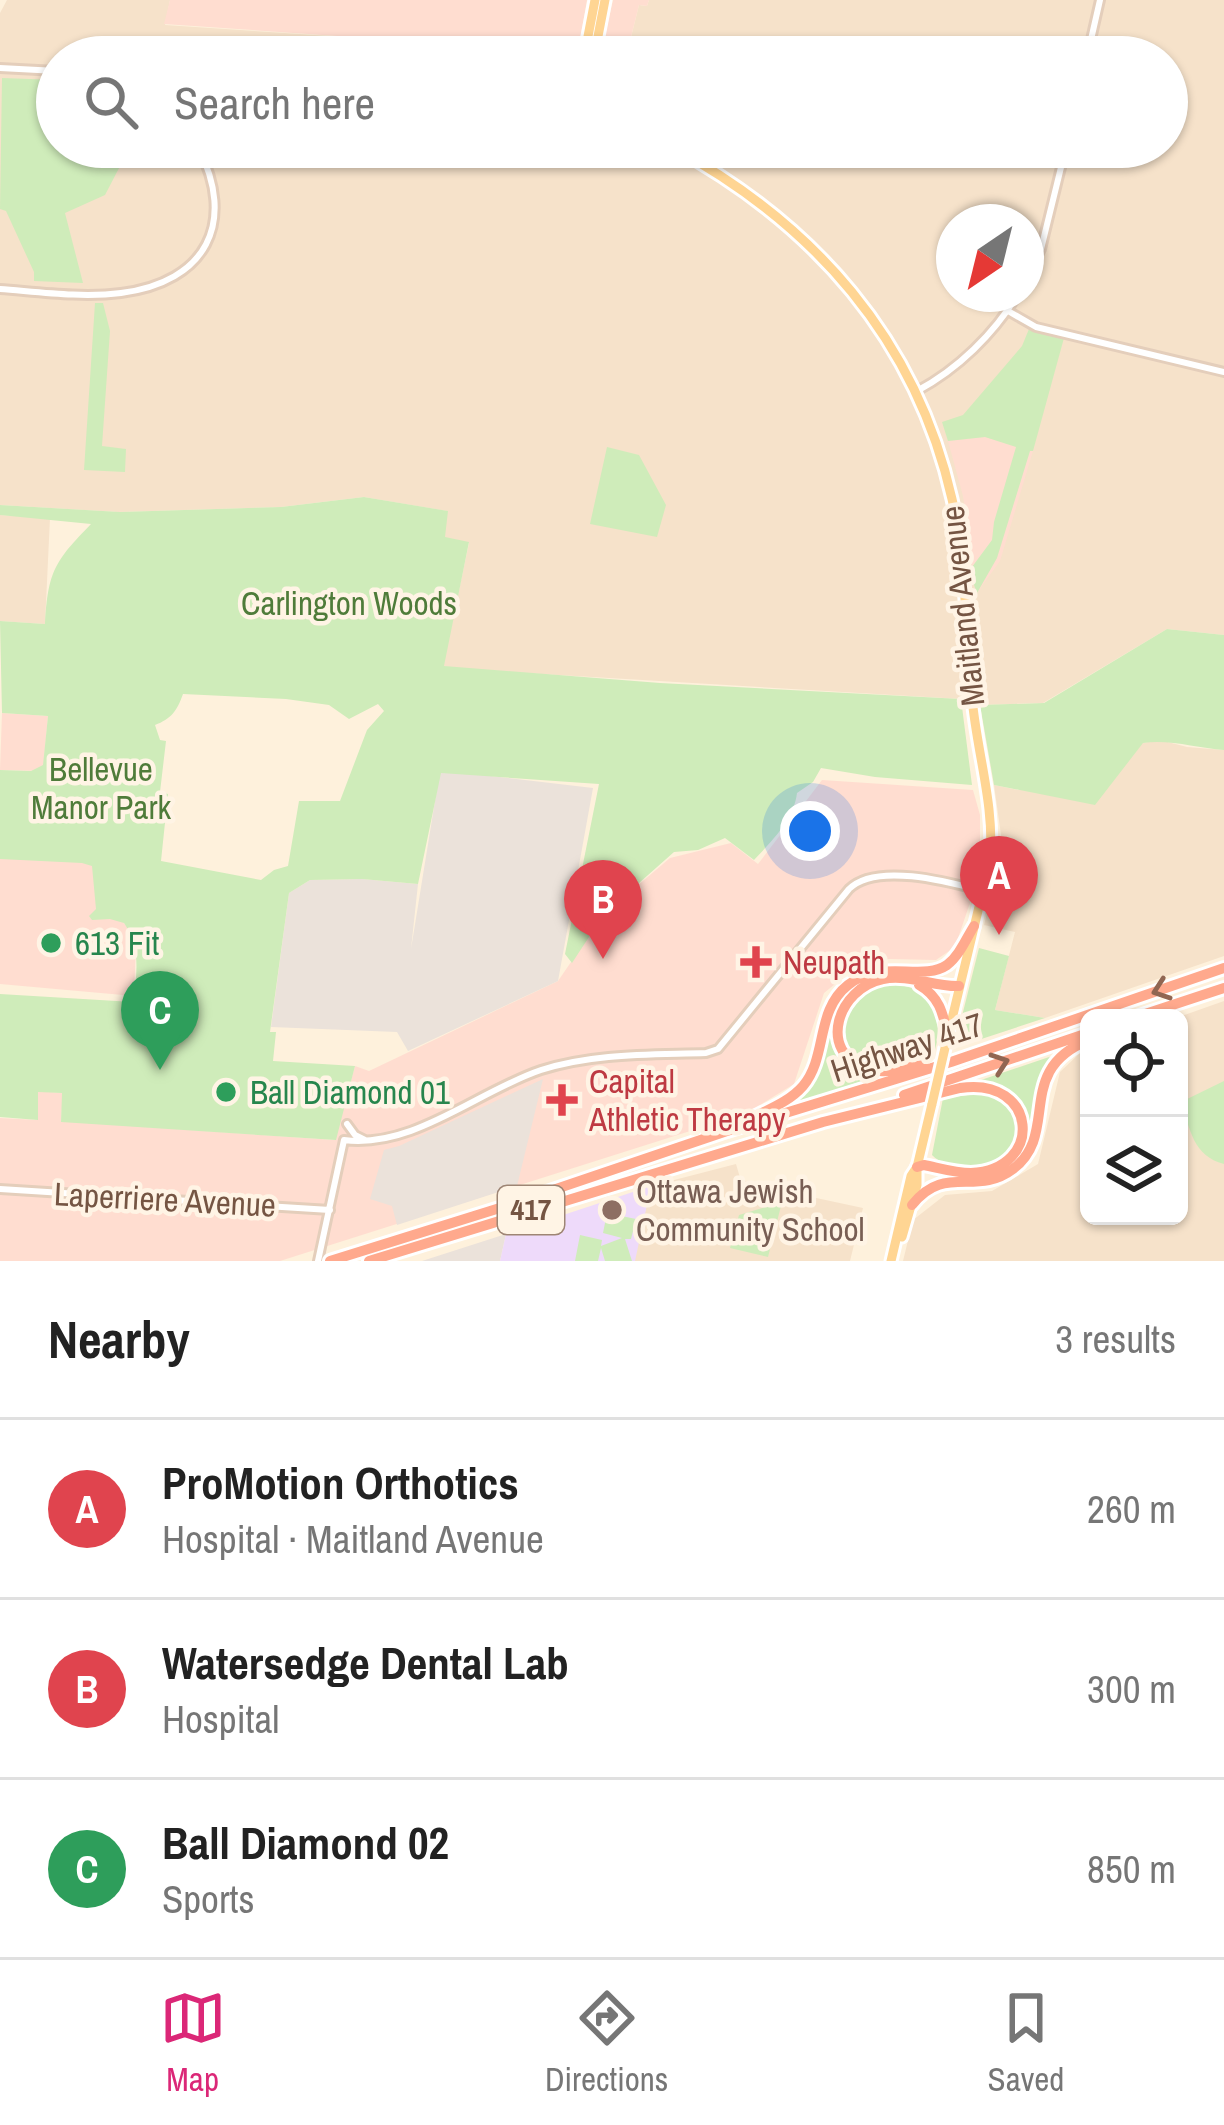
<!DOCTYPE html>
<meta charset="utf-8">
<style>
body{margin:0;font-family:"Archivo Narrow",sans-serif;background:#f2f2f2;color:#222}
.controls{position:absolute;right:36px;bottom:36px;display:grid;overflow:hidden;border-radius:18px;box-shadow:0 3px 9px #0004}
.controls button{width:108px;height:108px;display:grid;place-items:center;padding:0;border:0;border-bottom:3px solid #e0e0e0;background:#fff;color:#222;font:60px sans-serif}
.compass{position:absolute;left:936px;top:204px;width:108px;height:108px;border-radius:50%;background:#fff;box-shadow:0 3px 9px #0004;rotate:215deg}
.you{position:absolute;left:810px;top:831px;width:42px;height:42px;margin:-30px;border:9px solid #fff;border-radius:50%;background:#1a73e8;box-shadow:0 0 0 18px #1a73e833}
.badge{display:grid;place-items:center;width:78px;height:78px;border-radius:50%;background:#db2777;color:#fff;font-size:39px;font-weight:700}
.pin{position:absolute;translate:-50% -99px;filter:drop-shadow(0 3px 6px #0008)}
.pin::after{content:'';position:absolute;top:63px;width:42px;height:36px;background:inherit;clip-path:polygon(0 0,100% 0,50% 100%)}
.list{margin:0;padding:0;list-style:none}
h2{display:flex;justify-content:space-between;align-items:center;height:156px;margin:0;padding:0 48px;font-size:51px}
h2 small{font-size:39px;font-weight:400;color:#767676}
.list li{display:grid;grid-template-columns:78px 1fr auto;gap:36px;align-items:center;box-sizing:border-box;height:180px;padding:0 48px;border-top:3px solid #e0e0e0}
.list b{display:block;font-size:45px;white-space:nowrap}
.list p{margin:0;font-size:39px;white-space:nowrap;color:#767676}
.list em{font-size:39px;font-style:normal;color:#767676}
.icon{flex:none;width:66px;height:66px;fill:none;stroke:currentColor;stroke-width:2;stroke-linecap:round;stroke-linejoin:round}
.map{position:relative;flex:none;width:1224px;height:1261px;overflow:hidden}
.search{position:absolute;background:#fff;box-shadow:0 3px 9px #0004;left:36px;right:36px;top:36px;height:132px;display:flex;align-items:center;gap:30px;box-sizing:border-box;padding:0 42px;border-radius:66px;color:#767676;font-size:45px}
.sheet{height:696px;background:#fff}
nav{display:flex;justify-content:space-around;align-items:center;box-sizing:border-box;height:168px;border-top:3px solid #e0e0e0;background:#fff;font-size:33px;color:#767676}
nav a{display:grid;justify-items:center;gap:6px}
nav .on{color:#db2777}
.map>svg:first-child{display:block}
.residential{fill:#f6e2ca;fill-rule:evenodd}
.commercial{fill:#ffddd0}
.industrial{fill:#ebe2da}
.education{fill:#eedafa}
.green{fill:#cfecba;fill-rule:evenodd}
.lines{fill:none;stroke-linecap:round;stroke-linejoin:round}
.minor-casing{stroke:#e4cebb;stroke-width:12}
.major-casing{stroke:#fff;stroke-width:15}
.highway-casing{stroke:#fff;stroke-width:16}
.minor{stroke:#fff;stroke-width:6}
.major{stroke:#ffd593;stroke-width:9}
.highway{stroke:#ffa98d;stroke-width:10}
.major-bridge-casing{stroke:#fff;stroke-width:15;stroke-linecap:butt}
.major-bridge{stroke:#ffd593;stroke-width:9}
.oneway{stroke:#916652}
.leisure-dot{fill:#2e9e5b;stroke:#fff4e5;stroke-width:4.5}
.health-dot{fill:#e0444e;stroke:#fff4e5;stroke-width:4.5}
.education-dot{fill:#8d6e63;stroke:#fff4e5;stroke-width:4.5}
.labels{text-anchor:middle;stroke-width:9;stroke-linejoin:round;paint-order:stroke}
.shield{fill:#fff4e5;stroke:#9e8574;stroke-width:3}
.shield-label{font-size:30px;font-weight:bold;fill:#755543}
.park-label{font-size:33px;fill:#4f7c3a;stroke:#fff4e5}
.street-label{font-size:33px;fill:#755543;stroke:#fff4e5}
.leisure-label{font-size:33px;fill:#27864d;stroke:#fff4e5;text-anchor:start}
.health-label{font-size:33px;fill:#be3a42;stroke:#fff4e5;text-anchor:start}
.education-label{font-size:33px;fill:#785e54;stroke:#fff4e5;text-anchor:start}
</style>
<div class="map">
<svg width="1224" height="1261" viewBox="0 0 1224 1261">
<rect width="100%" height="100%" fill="#fef1dc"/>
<!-- residential -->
<path class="residential" d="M7,0h163l-5,25 332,22v5l67,5h-507v90l515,1 595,-1v-90h-567l5,-21 25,5 9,-36 8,1 2,-6h575v635l-57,-6 -124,74 -63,2 -19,-6 -503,-30 -15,-3 26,-123 -25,-5 3,-27 -83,-14 -83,10 -162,5 -119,-7v-492zM954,222h72v72h-72z
M0,515l50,3 -5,106 -45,-3z
M1160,740l27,7 37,3v206l-179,62 -50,-8 20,-78 -31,-7 19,-76 -9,-64 24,5 125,-47z
M1224,1001v260h-321l10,-41 32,-25 47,-4 46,-27 22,-92 21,-20 8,-3v167h90v-198h-3z
M736,1164l5,17 25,2 41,13 56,12 -13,53h-216l17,-75z"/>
<!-- commercial -->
<path class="commercial" d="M170,0h417l-10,57 -81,-5v-5l-332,-23z
M613,0h36l-2,6 -8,-1 -9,36 -25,-5z
M985,437l48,14 -33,110 -24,33 -13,-98 -15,-55z
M2,713l46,3 -5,55 -43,-1z
M822,780l151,10 7,25v39l-9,46 -16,47 -19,13 -47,-1 -28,4 -37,30 -30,91 -47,29 -467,148h-280v-143l37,2 1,-29 25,2 -2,28 274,19 20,-74 14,5 189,-90 46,-67 66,-56 61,-15 27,21z
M0,849l94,9 29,64 9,11 4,11 -2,52 -134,-12z"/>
<!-- industrial -->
<path class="industrial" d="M440,770l153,18 -35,193 -150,70 -11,-19 -126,-5 18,-134 21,-13 52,-1 56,5 -7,65z
M543,1079l-26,107 -120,39 -5,-19 -22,-7 14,-49 15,-4z
M506,1234l-6,27h-78z"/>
<!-- education -->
<path class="education" d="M651,1186l-16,75h-135l6,-27z"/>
<!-- green -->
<path class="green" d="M2,78l55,2v67h73l-25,48 -40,18 18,70 -49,-2v-9l-28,-61 -6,-2z
M95,303h8l7,28 -8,115 24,3 -1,23 -41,-2z
M1029,329l35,9 -31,113h-3l-33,107 -20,35 -8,-22 23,-31 2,-18 22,-75 -31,-10 -37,4 -6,-19 21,-7 59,-69z
M607,447l32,8 27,50 -9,32 -67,-13z
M364,497l84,14 -3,26 24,5 -25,124 216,17 301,16 11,86 -97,-8 -54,-9 -8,14 -16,11c-3,26 -25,48 -43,67l-29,-22 -27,12 -24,2 -70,62 -32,49 -7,-9 34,-170 -158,-11 -23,111 -56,-5 -52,1 -21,13 -19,139h6l-3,29 82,5 -19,74 -275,-18 1,-29 -24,-1v28l-38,-3v-123l133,8c4,-28 8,-54 -9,-79l-14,-4 -18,1 -3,-4 7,-7 -4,-43 -10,-3 -82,-4v-89l31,1 12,-6 5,-49 -46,-3 -2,-92 45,3c3,-53 10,-63 46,-100l-91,-9v-10l120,7 161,-5zM183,694l103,5 43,6 20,14 29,-15 6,7 -17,19 -27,71h-41l-11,65 -14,4 -13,10 -100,-19 7,-67 -8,-2 6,-51 -6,-1 -5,-15c16,-6 22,-14 28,-31z
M1167,629l57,6v115c-27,-2 -55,-11 -81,-7l-48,62 -101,-20 -14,-80 64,-2z
M979,948l30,8 -14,54 50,8 -91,30z
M895,975l-50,25 -5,51 41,24 -92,30 16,-15 31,-86 24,-24z
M889,983c46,6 57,27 45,71 -19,5 -46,17 -66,9 -22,-8 -31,-35 -19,-55 9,-15 24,-21 40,-25z
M1055,1055l-14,27 -11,60 -14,22 -49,15 -33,-7 26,4 54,-15 9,-51 -15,-19 -30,-10z
M1224,1081v83c-31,-8 -34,-35 -43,-62z
M988,1093c54,20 27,81 -30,72 -11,-2 -18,-2 -26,-10l11,-57z
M782,1202l-14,55 -38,-9 9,-33z
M607,1213l29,6 -5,20h-6l7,22h-27l-4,-13 -3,13h-23l5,-26 22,5 -1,6 21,-8 -19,-5z"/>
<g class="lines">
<defs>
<path id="minor" d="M1087,57l13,-57
M0,68l57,3
M1026,280l15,-31 25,-102
M0,289c39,3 82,9 121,4 85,-11 116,-70 77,-146
M1008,311l28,16 188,45
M917,391c41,-22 77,-57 101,-97
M347,1124l8,11 10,5
M0,1189l330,21
M318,1261l26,-121c69,9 134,-49 197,-70 54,-17 109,-15 165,-17l12,-4 131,-160c27,-27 100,-7 134,2"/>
<path id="major" d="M584,57l11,-57
M594,57l11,-57
M672,147c142,77 244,192 280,352 15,66 13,133 20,199 5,55 23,108 18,163l-45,187
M902,1237l15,-52v-18
M891,1261l20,-85 6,-9 15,-63"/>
<path id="highway" d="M919,985c21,12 24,29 29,51
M1133,1018l91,-30
M924,1065c-18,2 -39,10 -57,4 -51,-17 -29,-81 16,-90 26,-5 51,8 76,7
M904,1095l181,-61
M756,1116c16,-8 35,-16 47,-30 25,-30 12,-75 45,-101 33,-27 74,-3 99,-20 12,-9 19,-26 27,-39
M912,1205c33,-42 64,-8 101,-36 48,-36 0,-99 76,-129
M330,1261l173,-54 224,-76 224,-69 273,-94
M369,1261l454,-139 137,-34c78,-12 85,82 11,85 -16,0 -32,-5 -47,-8l-7,2"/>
</defs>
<!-- minor casing -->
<use href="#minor" class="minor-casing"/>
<!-- major casing -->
<use href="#major" class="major-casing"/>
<!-- highway casing -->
<use href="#highway" class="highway-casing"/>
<!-- minor -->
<use href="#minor" class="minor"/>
<!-- major -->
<use href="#major" class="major"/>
<!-- highway -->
<use href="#highway" class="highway"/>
<defs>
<path id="major-bridge" d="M932,1104l13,-56"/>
</defs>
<!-- major-bridge casing -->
<use href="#major-bridge" class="major-bridge-casing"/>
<!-- major-bridge -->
<use href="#major-bridge" class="major-bridge"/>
</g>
<!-- one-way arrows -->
<defs><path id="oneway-chevron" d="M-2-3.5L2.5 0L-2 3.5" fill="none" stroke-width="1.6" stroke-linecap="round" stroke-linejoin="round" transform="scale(3)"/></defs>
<g class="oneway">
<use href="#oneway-chevron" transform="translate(1161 990) rotate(161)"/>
<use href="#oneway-chevron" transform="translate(1000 1063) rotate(-19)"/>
</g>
<!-- markers -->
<g class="leisure-dot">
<circle cx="51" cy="943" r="12"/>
<circle cx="226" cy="1092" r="12"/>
</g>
<g class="health-dot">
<path d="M750 944h12v12h12v12h-12v12h-12v-12h-12v-12h12z"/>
<path d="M556 1082h12v12h12v12h-12v12h-12v-12h-12v-12h12z"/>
</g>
<circle class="education-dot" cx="612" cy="1210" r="12"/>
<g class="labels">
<!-- shield labels -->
<rect class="shield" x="498" y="1186" width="66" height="48" rx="9"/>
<g class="shield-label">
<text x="531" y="1220">417</text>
</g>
<!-- park labels -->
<g class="park-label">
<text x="349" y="615">Carlington Woods</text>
<text x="101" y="781">Bellevue<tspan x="101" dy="38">Manor Park</tspan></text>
</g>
<!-- street labels -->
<g class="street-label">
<text transform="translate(962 606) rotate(-96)" y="12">Maitland Avenue</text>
<text transform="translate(907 1047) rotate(-18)" y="12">Highway 417</text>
<text transform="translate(165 1199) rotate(3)" y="12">Laperriere Avenue</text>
</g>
<!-- leisure labels -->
<g class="leisure-label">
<text x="75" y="955">613 Fit</text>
<text x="250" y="1104">Ball Diamond 01</text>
</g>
<!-- health labels -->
<g class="health-label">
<text x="783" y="974">Neupath</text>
<text x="589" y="1093">Capital<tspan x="589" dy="38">Athletic Therapy</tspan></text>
</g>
<!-- education labels -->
<g class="education-label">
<text x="636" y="1203">Ottawa Jewish<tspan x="636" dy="38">Community School</tspan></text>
</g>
</g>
</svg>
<div class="controls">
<button><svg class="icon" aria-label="locate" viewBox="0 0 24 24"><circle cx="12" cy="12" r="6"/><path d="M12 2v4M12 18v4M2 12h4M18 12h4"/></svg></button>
<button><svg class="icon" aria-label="layers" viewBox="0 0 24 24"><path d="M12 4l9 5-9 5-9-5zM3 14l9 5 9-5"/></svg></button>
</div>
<svg class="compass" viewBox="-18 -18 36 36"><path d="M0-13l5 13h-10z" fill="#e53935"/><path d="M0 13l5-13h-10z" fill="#767676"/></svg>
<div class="you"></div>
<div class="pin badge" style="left:999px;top:935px;background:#e0444e">A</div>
<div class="pin badge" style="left:603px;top:959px;background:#e0444e">B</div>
<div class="pin badge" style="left:160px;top:1070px;background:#2e9e5b">C</div>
<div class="search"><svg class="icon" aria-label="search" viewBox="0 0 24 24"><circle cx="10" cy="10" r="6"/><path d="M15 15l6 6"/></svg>Search here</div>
</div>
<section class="sheet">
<h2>Nearby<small>3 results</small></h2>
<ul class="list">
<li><span class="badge" style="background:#e0444e">A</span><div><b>ProMotion Orthotics</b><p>Hospital · Maitland Avenue</p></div><em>260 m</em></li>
<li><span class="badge" style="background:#e0444e">B</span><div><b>Watersedge Dental Lab</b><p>Hospital</p></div><em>300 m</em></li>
<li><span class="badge" style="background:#2e9e5b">C</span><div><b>Ball Diamond 02</b><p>Sports</p></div><em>850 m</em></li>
</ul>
</section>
<nav>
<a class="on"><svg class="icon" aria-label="map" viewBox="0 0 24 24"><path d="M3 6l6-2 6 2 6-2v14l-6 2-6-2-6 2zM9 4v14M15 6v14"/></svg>Map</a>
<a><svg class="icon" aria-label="directions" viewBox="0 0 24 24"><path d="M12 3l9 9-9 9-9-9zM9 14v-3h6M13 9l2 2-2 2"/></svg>Directions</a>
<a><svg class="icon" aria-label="saved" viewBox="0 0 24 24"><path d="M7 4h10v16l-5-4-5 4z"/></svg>Saved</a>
</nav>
